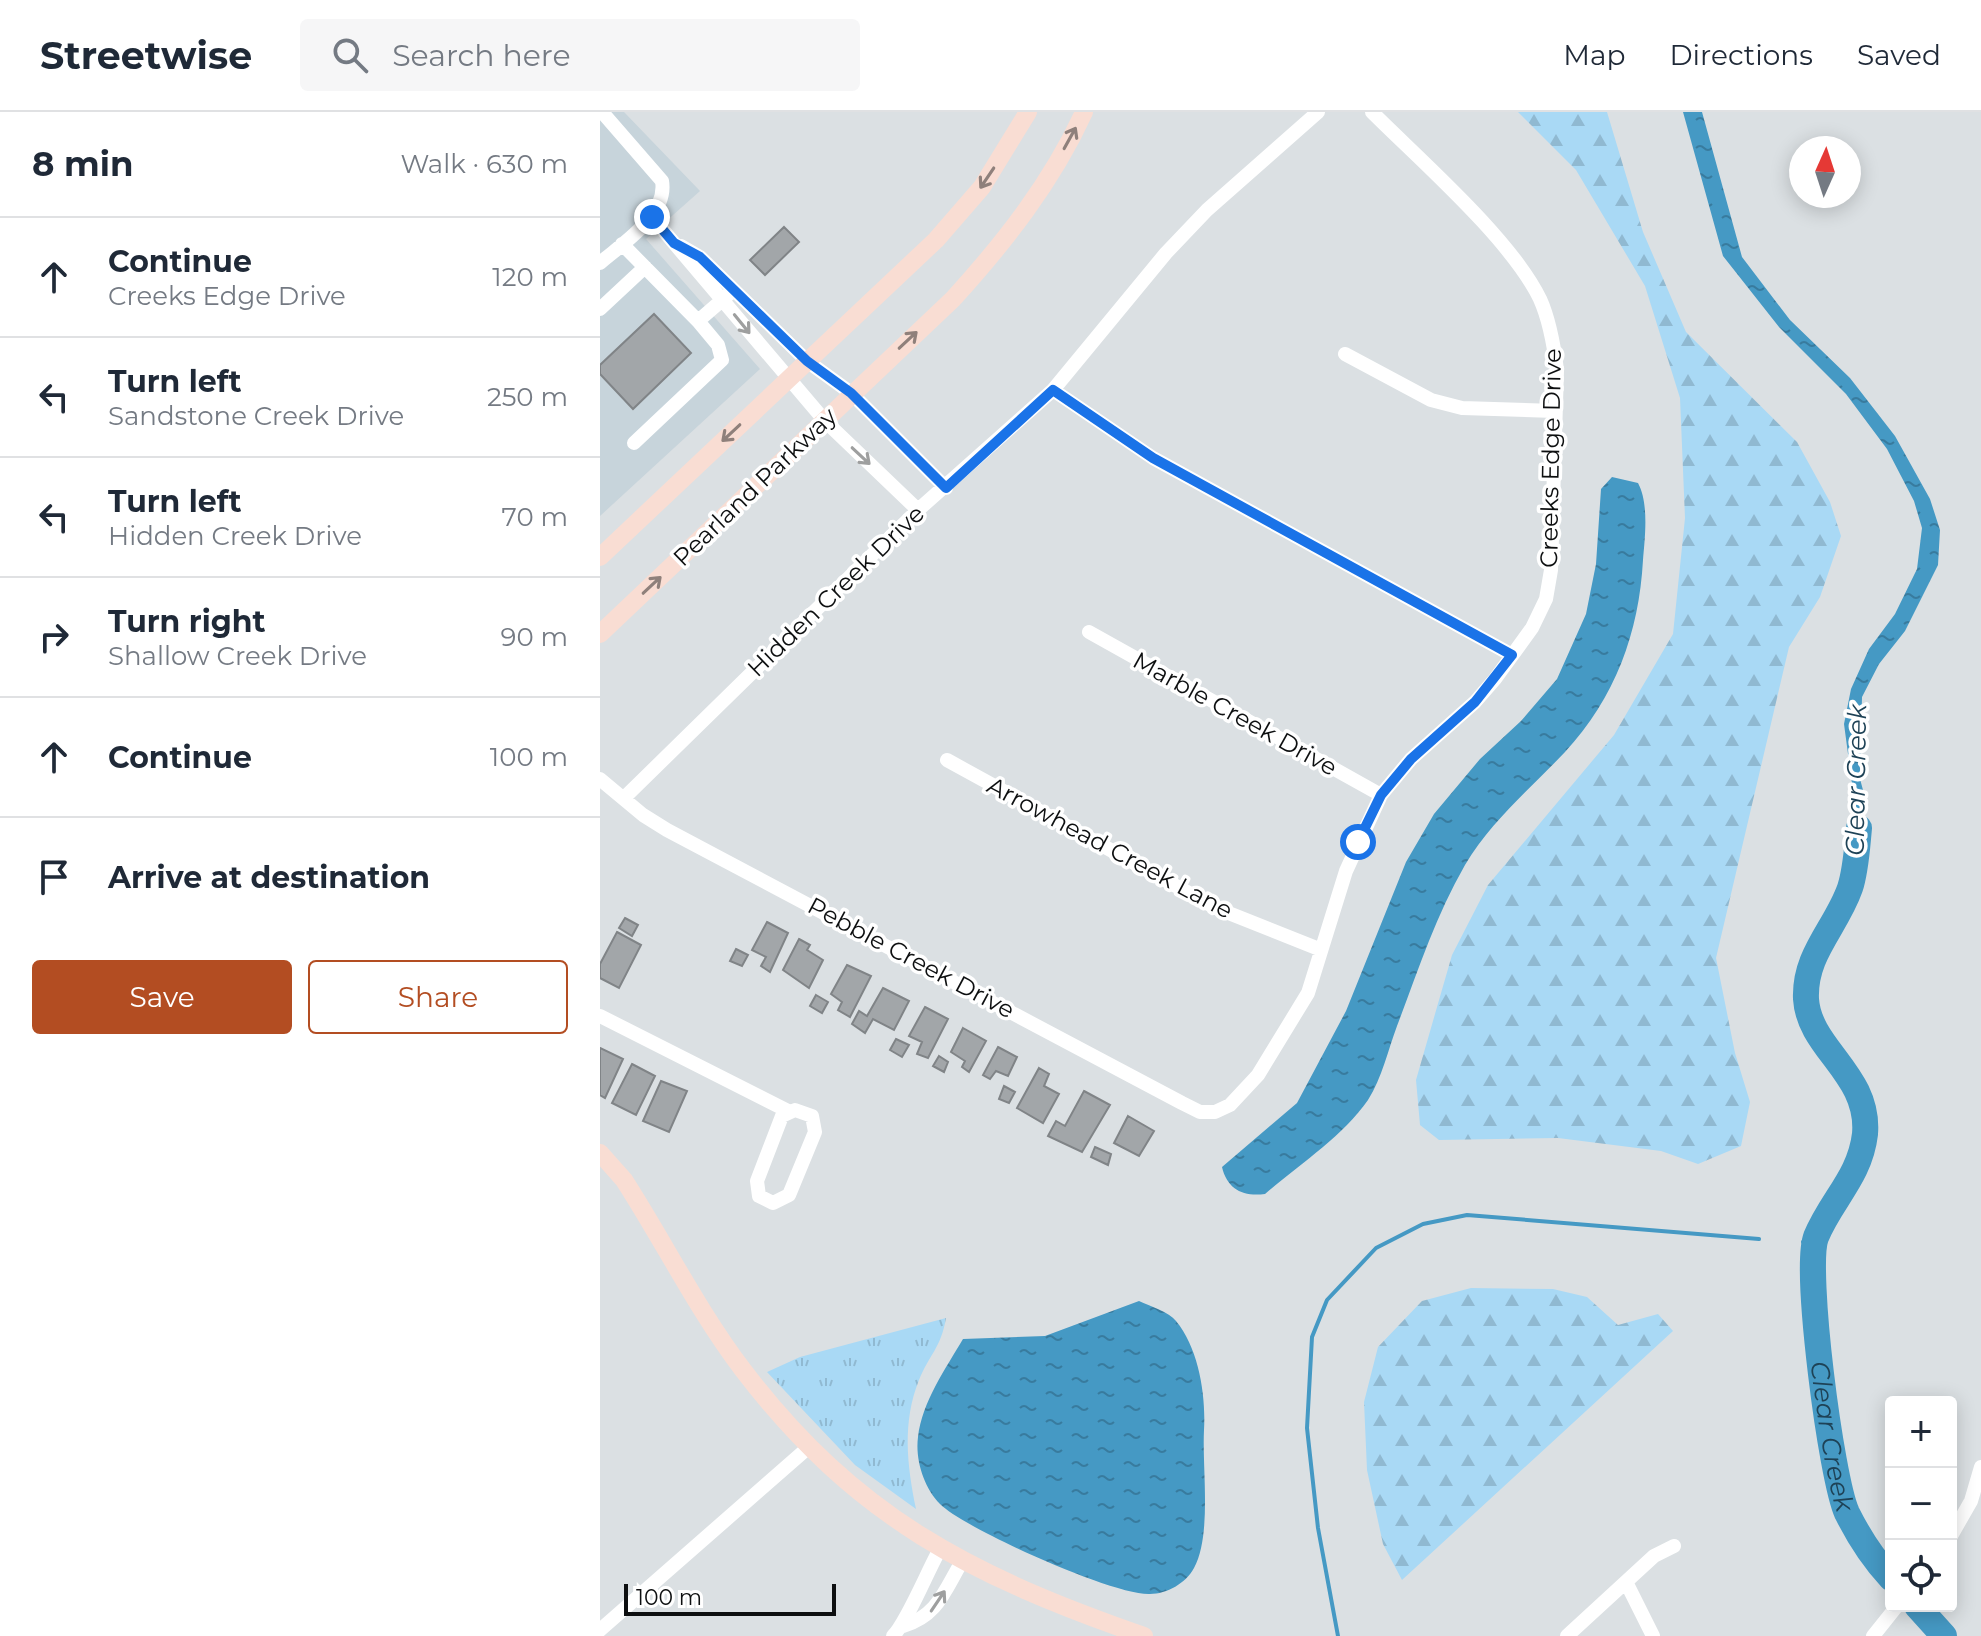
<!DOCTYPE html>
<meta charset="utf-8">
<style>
body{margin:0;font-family:Montserrat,sans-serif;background:#f6f6f7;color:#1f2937}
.controls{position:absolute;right:24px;bottom:24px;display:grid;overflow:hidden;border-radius:8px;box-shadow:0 4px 20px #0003}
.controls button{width:72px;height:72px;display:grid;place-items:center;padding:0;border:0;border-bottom:2px solid #e0e1e3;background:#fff;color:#1f2937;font:40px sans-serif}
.compass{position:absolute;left:1189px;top:24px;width:72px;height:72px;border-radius:50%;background:#fff;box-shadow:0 4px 20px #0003;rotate:3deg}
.scale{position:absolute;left:24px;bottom:20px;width:212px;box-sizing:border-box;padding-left:8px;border:4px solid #0d0f10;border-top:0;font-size:22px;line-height:28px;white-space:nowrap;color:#0d0f10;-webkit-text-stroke:6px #fff;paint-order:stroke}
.stop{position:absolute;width:24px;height:24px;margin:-18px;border:6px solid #1a73e8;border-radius:50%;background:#fff}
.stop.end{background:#1a73e8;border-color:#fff;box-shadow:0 2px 8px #0008}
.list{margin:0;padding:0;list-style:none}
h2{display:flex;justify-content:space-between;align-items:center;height:104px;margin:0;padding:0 32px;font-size:34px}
h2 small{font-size:26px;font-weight:400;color:#747a83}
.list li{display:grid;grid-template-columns:52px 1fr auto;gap:24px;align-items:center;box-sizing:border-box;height:120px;padding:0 32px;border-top:2px solid #e0e1e3}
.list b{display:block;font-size:30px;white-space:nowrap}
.list p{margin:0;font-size:26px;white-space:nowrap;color:#747a83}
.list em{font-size:26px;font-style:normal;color:#747a83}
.actions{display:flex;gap:16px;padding:24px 32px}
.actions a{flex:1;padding:18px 0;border:2px solid #b34d22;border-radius:8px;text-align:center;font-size:28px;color:#b34d22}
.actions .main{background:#b34d22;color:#fff}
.icon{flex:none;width:44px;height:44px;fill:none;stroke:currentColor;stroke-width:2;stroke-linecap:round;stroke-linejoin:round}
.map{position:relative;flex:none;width:1381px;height:1524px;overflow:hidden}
header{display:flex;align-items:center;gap:48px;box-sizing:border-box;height:112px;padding:0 40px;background:#fff;border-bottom:2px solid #e0e1e3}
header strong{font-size:38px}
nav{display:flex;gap:44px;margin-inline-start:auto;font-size:28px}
.search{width:560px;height:72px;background:#f6f6f7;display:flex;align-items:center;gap:20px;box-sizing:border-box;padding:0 28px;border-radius:8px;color:#747a83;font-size:30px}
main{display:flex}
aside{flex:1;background:#fff}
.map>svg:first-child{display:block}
.built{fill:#c7d4db}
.forest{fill:url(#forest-firs)}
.park{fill:url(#park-tufts)}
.water{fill:url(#water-ripples)}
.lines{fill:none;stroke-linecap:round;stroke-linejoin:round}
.stream{stroke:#4599c4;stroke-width:4}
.river{stroke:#4599c4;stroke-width:26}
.building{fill:#a2a6a9;stroke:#808487;stroke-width:2}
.street{stroke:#fff;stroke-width:14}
.secondary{stroke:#f9ddd3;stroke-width:18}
.oneway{stroke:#8f807b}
.oneway2{stroke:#9e9f9f}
.route{stroke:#1a73e8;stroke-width:10}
.labels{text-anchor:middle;stroke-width:7;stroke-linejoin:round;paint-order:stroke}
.street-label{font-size:24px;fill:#0d0f10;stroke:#fff}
.water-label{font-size:26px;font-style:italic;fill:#1e4256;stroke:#fff}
</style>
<header>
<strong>Streetwise</strong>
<div class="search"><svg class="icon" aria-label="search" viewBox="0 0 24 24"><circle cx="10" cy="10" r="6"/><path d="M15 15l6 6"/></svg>Search here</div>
<nav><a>Map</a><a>Directions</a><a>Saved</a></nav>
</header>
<main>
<aside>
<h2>8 min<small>Walk · 630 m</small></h2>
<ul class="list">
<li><svg class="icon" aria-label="ahead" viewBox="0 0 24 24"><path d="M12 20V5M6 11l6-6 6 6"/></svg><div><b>Continue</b><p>Creeks Edge Drive</p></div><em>120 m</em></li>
<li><svg class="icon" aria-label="left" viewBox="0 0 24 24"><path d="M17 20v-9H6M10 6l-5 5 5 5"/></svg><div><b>Turn left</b><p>Sandstone Creek Drive</p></div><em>250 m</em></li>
<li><svg class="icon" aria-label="left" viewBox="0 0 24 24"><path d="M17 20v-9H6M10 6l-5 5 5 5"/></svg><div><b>Turn left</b><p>Hidden Creek Drive</p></div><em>70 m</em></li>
<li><svg class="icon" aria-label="right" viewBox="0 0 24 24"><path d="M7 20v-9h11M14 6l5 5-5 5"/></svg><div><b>Turn right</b><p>Shallow Creek Drive</p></div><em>90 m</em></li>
<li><svg class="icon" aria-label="ahead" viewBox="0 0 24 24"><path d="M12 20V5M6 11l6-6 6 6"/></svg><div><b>Continue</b></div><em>100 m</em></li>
<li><svg class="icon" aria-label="arrive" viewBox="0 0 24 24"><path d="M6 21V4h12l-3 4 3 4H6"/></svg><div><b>Arrive at destination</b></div></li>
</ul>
<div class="actions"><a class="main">Save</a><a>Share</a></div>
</aside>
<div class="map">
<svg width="1381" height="1524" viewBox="0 0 1381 1524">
<defs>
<pattern id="forest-firs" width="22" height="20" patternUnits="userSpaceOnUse" patternTransform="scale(2)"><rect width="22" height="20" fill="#a9d9f5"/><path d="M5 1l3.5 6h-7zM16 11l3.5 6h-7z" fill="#90b9d1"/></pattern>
<pattern id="park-tufts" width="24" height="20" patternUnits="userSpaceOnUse" patternTransform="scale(2)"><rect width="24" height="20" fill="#a9d9f5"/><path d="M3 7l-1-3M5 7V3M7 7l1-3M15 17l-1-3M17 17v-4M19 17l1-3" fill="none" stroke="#90b9d1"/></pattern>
<pattern id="water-ripples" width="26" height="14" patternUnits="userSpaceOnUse" patternTransform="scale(2)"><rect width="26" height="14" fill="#4599c4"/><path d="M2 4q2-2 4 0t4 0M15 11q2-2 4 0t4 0" fill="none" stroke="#387b9e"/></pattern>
</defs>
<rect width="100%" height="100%" fill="#dbe0e3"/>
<!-- built -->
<path class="built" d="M0,0h24l76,79 -54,48 114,130 -160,147z"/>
<!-- forest -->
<path class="forest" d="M918,0h89l36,120 43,100 111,110 33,60 11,34 -21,61 -31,50 -73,311 19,95 15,49 -9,44 -43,18 -37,-13 -103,-13 -119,2 -19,-15 -4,-45 36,-125 36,-70 126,-150 59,-101 12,-116 -5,-120 -35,-112 -69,-116z
M871,1176l82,1 34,8 31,28 40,-11 15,17 -271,249 -19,-36 -16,-74 -3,-68 14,-55 44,-46z"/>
<!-- park -->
<path class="park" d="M346,1206c-5,30 -17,37 -27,62 -17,42 -12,85 -3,129l-61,-44 -88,-93 33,-15z"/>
<!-- water -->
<path class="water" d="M1083,0h19l40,145 48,63 60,58 45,58 35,63 10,31 -2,35 -33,66 -26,33 -17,33 -2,82 6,22 -6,64 -9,-2 4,-57 -11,-82 7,-35 18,-40 26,-35 22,-45 5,-41 -8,-27 -27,-52 -41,-55 -67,-67 -56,-71z
M1012,365l26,6c11,20 7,54 5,77 -4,73 -28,138 -78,192 -35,37 -73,68 -100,113 -30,52 -47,106 -68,161 -9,24 -15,52 -29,74 -26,37 -68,64 -103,94 -22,3 -38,-5 -43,-27l75,-64 49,-92 60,-149 28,-48 46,-55 41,-38 36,-42 29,-65 10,-50 5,-75z
M539,1189c11,5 30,11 37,20 23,28 30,75 28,109 -2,39 8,105 -10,138 -8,15 -27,26 -44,26 -35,2 -185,-65 -210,-90 -16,-16 -25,-44 -22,-67 4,-35 28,-69 45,-98l82,-3z"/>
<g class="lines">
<!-- stream -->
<path class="stream" d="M1203,1130l12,-2
M738,1524l-20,-108 -11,-100 5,-91 15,-37 49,-52 47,-24 44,-9 292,24"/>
<!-- river -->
<g class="river">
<path id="s1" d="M1259,716c-2,20 -3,42 -9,60 -14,40 -46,66 -44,111 3,50 64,75 59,135 -5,43 -34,66 -49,103 -12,32 15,241 31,276 11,22 27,47 44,65"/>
<path d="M1317,1494l27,30"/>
</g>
</g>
<!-- building -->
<path class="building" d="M184,115l15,15 -34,33 -15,-15z
M54,202l37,39 -58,56 -33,-35v-9z
M25,806l13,7 -6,11 -13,-8z
M167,810l21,11 -18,39 -9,-6 5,-9 -14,-7z
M17,820l24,13 -22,43 -19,-10v-14z
M199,827l11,6 -3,5 16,10 -14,28 -26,-18z
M136,837l12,6 -6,11 -12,-5z
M247,853l24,11 -21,41 -12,-7 4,-8 -11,-8z
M283,876l26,13 -15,29 -21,-11 -8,14 -13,-9 7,-13 8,5z
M216,883l12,7 -6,11 -12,-7z
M325,895l23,12 -20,39 -11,-4 5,-12 -13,-6z
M363,916l23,13 -17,31 -7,-5 3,-6 -14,-9z
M296,927l13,6 -7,12 -12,-7z
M398,935l19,10 -9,19 -12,-5 -6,8 -7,-4z
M0,936l23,11 -18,39 -5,-3z
M339,944l9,6 -4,10 -11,-6z
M32,952l23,12 -19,39 -24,-12z
M439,956l10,6 -5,12 15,8 -16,29 -26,-15z
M61,969l26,10 -18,41 -26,-11z
M404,974l11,6 -6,11 -10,-4z
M484,979l26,14 -28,47 -34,-16 8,-15 9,5z
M528,1004l26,15 -15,25 -25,-13z
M495,1035l16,7 -3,11 -17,-8z"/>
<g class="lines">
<!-- street -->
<path class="street" d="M52,105l173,204 93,89
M22,132l76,77
M81,134l19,11 107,104 44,32 95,95
M0,151c23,-20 68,-48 62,-82l-60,-69
M0,197l45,-42
M745,242l86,46 31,8 93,3
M453,278l100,68 359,197
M34,331l88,-83 -4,-15 -20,-24 30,-26
M489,520l292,163
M347,648l269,148 103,41
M0,667l43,36 24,15 515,273 18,9h15l15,-7 28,-30 50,-82 38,-122 35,-76 30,-36 64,-57 20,-23 37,-51 14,-29 5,-29 6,-200c-3,-24 -7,-49 -17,-71 -29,-60 -119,-138 -168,-187
M24,686l294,-288 135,-120 113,-137 41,-43 111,-98
M0,904l188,95
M195,998l17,6 3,16 -26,63 -16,8 -14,-7 -2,-15 25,-65z
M1351,1424l20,-35 10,-34
M1026,1470l27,54
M303,1514c34,-10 41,-34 58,-63
M0,1518l210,-184
M293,1524c14,-14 35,-66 47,-87
M967,1524l87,-80 20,-10
M1273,1524l24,-30"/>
<!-- secondary -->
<path class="secondary" d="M0,445l336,-317 46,-53 46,-75
M0,522l353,-335c51,-56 99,-117 131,-187
M0,1041l24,27c40,62 74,131 119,190 113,148 229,206 401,266"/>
</g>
<!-- one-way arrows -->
<defs><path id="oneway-shaft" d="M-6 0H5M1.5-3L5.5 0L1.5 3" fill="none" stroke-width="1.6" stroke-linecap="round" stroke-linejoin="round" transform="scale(2)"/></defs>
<g class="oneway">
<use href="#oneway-shaft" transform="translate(470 26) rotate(-61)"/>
<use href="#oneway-shaft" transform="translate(387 66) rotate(124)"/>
<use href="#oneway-shaft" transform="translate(308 228) rotate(-43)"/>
<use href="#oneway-shaft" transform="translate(131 321) rotate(137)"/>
<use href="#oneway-shaft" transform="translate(52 473) rotate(-43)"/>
</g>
<g class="oneway2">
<use href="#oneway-shaft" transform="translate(142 212) rotate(51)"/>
<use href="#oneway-shaft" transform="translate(261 344) rotate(43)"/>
<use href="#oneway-shaft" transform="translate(338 1489) rotate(-56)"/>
</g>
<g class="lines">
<!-- route -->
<path class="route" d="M52,105l22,26 26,14 107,104 44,32 95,95 107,-98 100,68 359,197 -37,47 -64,57 -30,36 -23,47"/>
</g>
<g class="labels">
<!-- street labels -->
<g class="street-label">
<text transform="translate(951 346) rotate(-89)" y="8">Creeks Edge Drive</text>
<text transform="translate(155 375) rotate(-44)" y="8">Pearland Parkway</text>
<text transform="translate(236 479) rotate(-44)" y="8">Hidden Creek Drive</text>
<text transform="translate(635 602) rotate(29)" y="8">Marble Creek Drive</text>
<text transform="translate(510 736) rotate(28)" y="8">Arrowhead Creek Lane</text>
<text transform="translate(311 846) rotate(28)" y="8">Pebble Creek Drive</text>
</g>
<!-- water labels -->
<g class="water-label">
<text transform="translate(1256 668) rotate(-89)" y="9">Clear Creek</text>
<text dy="9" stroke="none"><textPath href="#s1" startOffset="648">Clear Creek</textPath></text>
</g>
</g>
</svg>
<div class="controls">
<button>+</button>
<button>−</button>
<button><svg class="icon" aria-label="locate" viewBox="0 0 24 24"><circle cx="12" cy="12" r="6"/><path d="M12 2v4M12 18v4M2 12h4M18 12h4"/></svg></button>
</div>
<svg class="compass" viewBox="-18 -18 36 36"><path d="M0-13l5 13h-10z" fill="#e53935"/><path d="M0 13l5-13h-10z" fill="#747a83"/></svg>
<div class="scale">100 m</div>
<div class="stop" style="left:758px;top:730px"></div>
<div class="stop end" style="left:52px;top:105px"></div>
</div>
</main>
